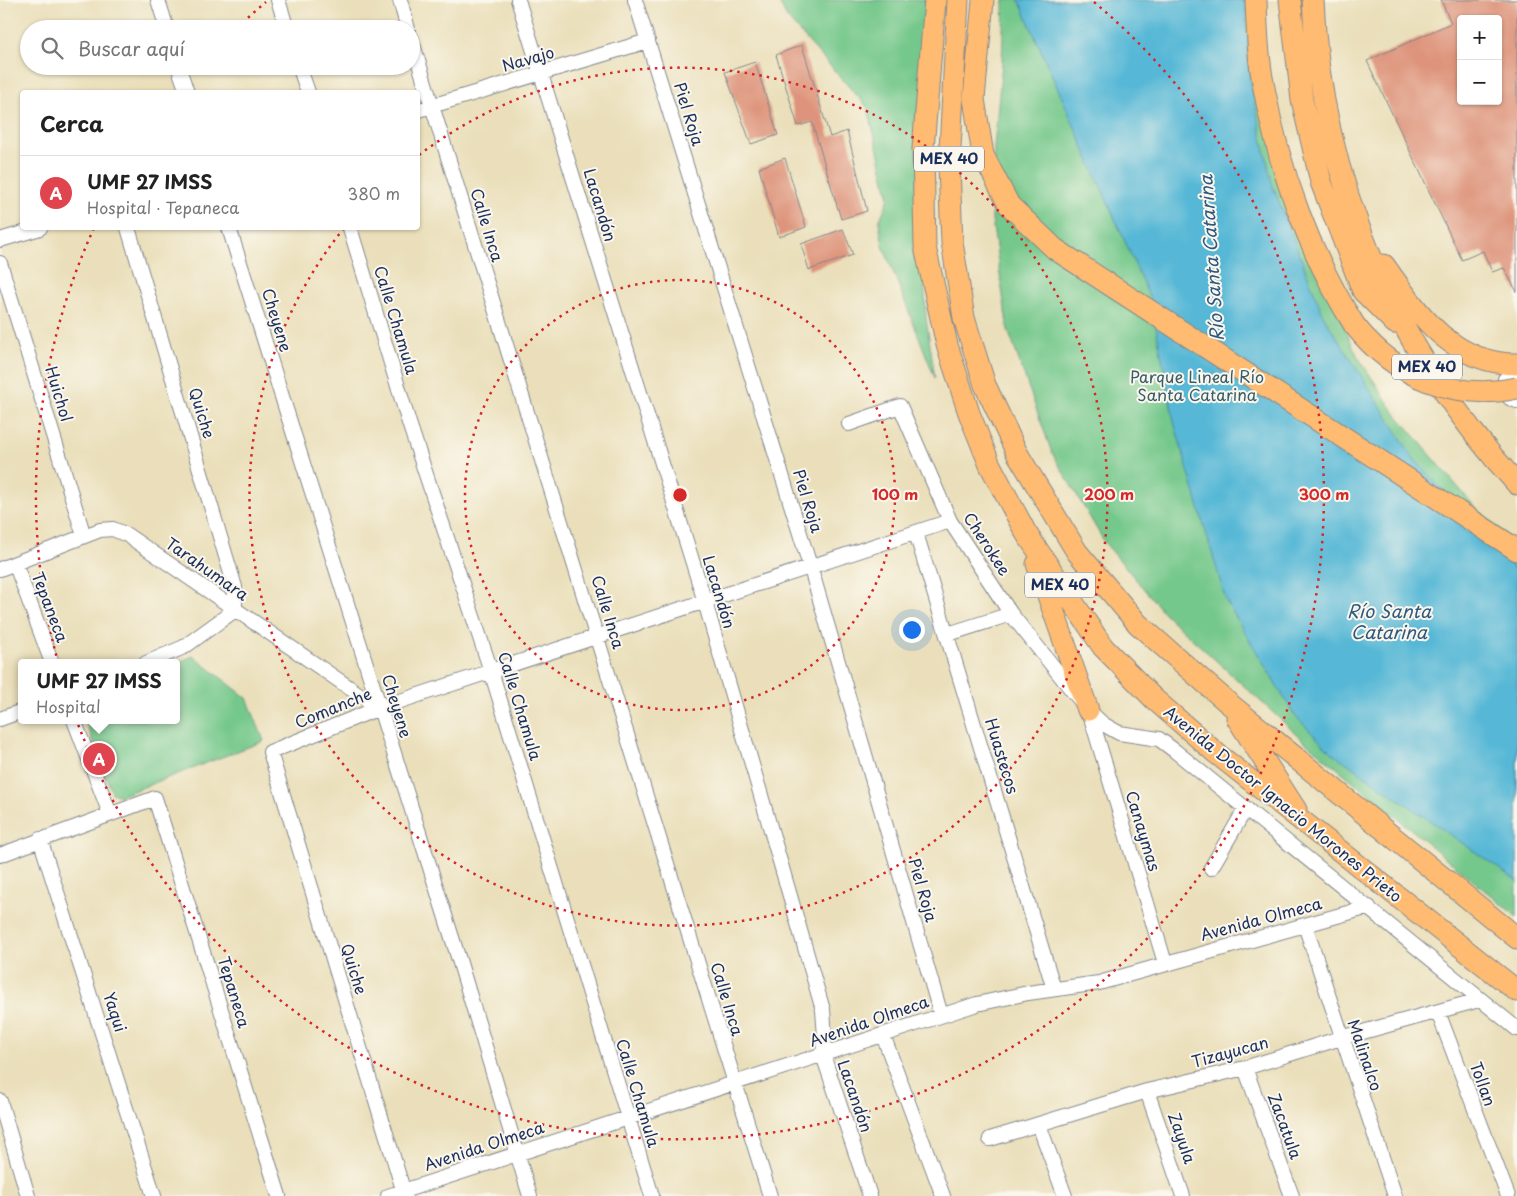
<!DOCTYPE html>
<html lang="es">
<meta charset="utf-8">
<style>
body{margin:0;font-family:"Playpen Sans",sans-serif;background:#f6f6f6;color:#222}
.controls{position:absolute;right:15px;top:15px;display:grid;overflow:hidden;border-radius:5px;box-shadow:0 1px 4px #0004}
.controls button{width:45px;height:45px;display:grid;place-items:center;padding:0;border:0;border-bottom:1px solid #e0e0e0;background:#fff;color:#222;font:25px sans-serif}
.you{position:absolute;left:911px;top:629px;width:18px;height:18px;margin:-12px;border:4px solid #fff;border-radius:50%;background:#1a73e8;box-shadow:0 0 0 8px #1a73e833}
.badge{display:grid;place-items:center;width:32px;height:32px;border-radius:50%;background:#d1495b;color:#fff;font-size:16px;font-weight:700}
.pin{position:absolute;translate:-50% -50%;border:2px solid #fff;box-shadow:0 1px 5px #0006}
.popup{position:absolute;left:18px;top:659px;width:162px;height:65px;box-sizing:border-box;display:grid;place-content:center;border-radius:5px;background:#fff;filter:drop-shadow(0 1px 4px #0005);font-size:16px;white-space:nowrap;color:#767676}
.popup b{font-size:19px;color:#222}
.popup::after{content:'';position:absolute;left:50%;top:100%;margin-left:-10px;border:10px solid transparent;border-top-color:#fff}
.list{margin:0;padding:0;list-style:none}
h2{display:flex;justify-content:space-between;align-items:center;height:65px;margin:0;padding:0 20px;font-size:21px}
h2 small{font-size:16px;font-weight:400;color:#767676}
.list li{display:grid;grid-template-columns:32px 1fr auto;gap:15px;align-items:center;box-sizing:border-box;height:75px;padding:0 20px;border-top:1px solid #e0e0e0}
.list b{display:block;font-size:19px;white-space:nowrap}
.list p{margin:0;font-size:16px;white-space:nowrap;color:#767676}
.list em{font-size:16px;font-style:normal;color:#767676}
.icon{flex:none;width:28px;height:28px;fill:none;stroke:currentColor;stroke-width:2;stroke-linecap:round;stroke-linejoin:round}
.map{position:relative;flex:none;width:1517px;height:1196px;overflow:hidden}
.search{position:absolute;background:#fff;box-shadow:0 1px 4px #0004;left:20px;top:20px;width:400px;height:55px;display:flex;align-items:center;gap:12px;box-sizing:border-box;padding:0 18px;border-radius:28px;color:#767676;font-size:19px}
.panel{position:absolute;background:#fff;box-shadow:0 1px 4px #0004;left:20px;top:90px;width:400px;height:140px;border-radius:5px}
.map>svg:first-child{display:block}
.green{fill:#74c88b;stroke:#487c74}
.water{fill:#57b8d6;stroke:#39749a}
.building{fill:#de947b;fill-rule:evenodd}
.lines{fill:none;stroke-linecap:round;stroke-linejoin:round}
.minor-casing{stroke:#82878c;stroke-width:16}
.highway-casing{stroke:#82878c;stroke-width:23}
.minor{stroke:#fff;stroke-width:14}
.highway{stroke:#ffbb71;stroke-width:21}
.highway-bridge-casing{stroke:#82878c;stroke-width:23;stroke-linecap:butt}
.highway-bridge{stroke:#ffbb71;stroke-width:21}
.ring{fill:none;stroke:#d62828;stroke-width:2.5;stroke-dasharray:2.5 5}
.labels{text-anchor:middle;stroke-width:4;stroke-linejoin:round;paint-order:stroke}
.shield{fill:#fbf7ec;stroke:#5e6b89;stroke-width:1}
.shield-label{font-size:15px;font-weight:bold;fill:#1b2f5e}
.street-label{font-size:16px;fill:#1b2f5e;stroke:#fbf7ec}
.park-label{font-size:16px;fill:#365d6c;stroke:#fbf7ec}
.water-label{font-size:18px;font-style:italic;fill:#2d5882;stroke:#fbf7ec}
.centre{fill:#d62828;stroke:#fbf7ec;stroke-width:2.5}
.ring-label{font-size:15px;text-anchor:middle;font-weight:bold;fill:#d62828;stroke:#fbf7ec;stroke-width:4;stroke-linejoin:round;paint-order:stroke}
</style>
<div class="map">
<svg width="1517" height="1196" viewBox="0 0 1517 1196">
<rect width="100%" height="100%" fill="#fbf7ec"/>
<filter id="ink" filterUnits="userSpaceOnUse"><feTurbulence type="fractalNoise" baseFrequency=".02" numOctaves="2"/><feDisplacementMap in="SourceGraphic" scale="10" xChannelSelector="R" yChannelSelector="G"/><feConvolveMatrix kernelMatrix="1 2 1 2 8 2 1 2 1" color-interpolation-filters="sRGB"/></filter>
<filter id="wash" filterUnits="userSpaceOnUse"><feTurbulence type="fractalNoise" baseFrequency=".0096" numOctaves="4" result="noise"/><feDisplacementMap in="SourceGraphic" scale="20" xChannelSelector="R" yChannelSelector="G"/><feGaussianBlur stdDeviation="1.12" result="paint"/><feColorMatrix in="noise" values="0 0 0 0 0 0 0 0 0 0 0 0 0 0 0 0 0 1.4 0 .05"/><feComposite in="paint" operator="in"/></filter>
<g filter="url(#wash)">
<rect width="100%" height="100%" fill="#eadfba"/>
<!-- green -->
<path class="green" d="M778,0h149l-7,183 6,135 9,60 -52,-132 -4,-24 10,-24 -21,-90 -81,-90z
M1004,0h253l15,131 47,142 39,84 35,53 37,44 45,53 42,38v372l-214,-177 -137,-125 -61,-72 -53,-90 -44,-123 -16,-110 2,-74 8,-83z
M193,656l54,42 17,43 -144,55 -8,-3 -27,-73h91l1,-57z"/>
<!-- water -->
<path class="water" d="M1019,0h226l5,80 22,104 52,133 90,142 103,113v309l-186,-129 -36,-36 -69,-115 -52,-179 -23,-121z"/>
<g id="blocks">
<!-- building -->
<path class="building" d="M1441,0h76v292l-13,-24 -12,4 -9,-21 -21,9 -95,-199 84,-38zM1461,19h37v82h-37z
M802,45l28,92 17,-6 20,80 -26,8 -29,-97 -14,4 -22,-71z
M755,62l23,73 -27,9 -26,-72z
M785,158l21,69 -27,10 -20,-69z
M843,229l10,26 -44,15 -8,-26z"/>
</g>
</g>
<g filter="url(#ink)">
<use href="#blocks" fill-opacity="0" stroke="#82878c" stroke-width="1"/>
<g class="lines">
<defs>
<path id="minor" d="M158,0l9,29
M278,0l9,29
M400,0l8,29
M518,0l187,602 118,408 2,27 -2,18 47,141
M635,0l176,569 130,446
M411,38l359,1158
M178,66l9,26
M299,66l9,26
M418,110l230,-69
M128,228l107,359v23l-51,37 -38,16
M229,228l231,735 70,233
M350,228l60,198 81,245 161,525
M0,240l40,-12
M0,263l84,273
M1517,371l-12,8c-3,11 1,20 12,22
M849,424l51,-18 50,115 61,93 77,96 15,14 16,9 40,6 16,12 342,278
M916,533l138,456
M15,563l37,100
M0,569l100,-39 13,-1 14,6 252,173
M948,634l63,-20
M1089,711l76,252
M0,719l22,-8
M74,720l36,94
M40,839l114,357
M0,855l155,-57 124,398
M1211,868l35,-60
M1305,925l90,271
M1438,1012l70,184
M883,1035l60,161
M1245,1068l47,128
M1147,1091l36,105
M0,1101l28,95
M1039,1125l26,71
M990,1139l157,-48 98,-23 96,-30 138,-38
M388,1196l589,-192 51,-11 71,-10 270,-76
M405,1196l-135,-444 109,-44 571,-187"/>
<path id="highway" d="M935,0l-12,149 2,98 22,98 22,68 21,52 36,68 77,114 51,52 62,54 301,238
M958,0l-9,167 3,75 12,76 21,67 32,68 60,99 61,72 88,77 291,237
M983,0l-9,99 9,56 26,50 46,44 462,301
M1256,0c1,29 2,59 8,88 15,82 46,167 91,238
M1290,0l12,100 19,82 42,109 32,32
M1313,0c7,180 83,352 204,484
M1384,265c34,48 67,99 133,99
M1037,564l51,146
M1237,718l59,92"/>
</defs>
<!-- minor casing -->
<use href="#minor" class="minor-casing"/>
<!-- highway casing -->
<use href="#highway" class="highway-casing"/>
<!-- minor -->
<use href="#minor" class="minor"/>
<!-- highway -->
<use href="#highway" class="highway"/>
<defs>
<path id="highway-bridge" d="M1355,326c39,49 99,76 162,62"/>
</defs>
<!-- highway-bridge casing -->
<use href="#highway-bridge" class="highway-bridge-casing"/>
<!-- highway-bridge -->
<use href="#highway-bridge" class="highway-bridge"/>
</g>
</g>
<!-- distance rings -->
<g class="ring">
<circle cx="680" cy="495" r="215"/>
<path d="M419 155A429 429 0 1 1 344 228"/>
<path d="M237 28A644 644 0 0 1 266 2M1094 2A644 644 0 1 1 94 228"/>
</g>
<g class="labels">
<!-- shield labels -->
<g class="shield">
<rect x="914" y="146.5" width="70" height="25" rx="4"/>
<rect x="1392" y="354.5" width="70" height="25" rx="4"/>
<rect x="1025" y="572.5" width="70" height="25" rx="4"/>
</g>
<g class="shield-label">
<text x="949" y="164">MEX 40</text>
<text x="1427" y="372">MEX 40</text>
<text x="1060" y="590">MEX 40</text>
</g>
<!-- street labels -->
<g class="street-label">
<text transform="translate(528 59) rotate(-16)" y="6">Navajo</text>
<text transform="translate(689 114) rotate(73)" y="6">Piel Roja</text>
<text transform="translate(600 205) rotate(73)" y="6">Lacandón</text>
<text transform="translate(487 225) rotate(73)" y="6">Calle Inca</text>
<text transform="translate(277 320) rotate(73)" y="6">Cheyene</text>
<text transform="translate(396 320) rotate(73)" y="6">Calle Chamula</text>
<text transform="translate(59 394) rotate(73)" y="6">Huichol</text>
<text transform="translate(202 413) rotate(73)" y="6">Quiche</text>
<text transform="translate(808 501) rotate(73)" y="6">Piel Roja</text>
<text transform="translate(987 544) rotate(57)" y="6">Cherokee</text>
<text transform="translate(207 569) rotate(35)" y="6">Tarahumara</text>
<text transform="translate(719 592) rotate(73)" y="6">Lacandón</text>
<text transform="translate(50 607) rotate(69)" y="6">Tepaneca</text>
<text transform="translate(608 612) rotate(73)" y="6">Calle Inca</text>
<text transform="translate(397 706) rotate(73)" y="6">Cheyene</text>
<text transform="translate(520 706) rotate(73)" y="6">Calle Chamula</text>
<text transform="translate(333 708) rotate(-22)" y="6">Comanche</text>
<text transform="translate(1002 756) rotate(73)" y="6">Huastecos</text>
<text transform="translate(1283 804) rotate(39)" y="6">Avenida Doctor Ignacio Morones Prieto</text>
<text transform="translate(1143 831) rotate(73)" y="6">Canaymas</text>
<text transform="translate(923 890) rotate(74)" y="6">Piel Roja</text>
<text transform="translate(1261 919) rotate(-15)" y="6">Avenida Olmeca</text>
<text transform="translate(354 969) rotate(73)" y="6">Quiche</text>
<text transform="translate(234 992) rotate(73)" y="6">Tepaneca</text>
<text transform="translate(727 999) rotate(73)" y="6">Calle Inca</text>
<text transform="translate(115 1012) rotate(72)" y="6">Yaqui</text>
<text transform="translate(869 1021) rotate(-19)" y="6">Avenida Olmeca</text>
<text transform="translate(1230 1052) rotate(-15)" y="6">Tizayucan</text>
<text transform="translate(1365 1055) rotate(71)" y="6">Malinalco</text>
<text transform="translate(1483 1084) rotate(70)" y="6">Tollan</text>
<text transform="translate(638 1093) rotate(73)" y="6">Calle Chamula</text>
<text transform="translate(855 1096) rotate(71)" y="6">Lacandón</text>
<text transform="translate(1285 1126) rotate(70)" y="6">Zacatula</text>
<text transform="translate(1182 1138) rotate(71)" y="6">Zayula</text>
<text transform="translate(484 1146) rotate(-18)" y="6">Avenida Olmeca</text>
</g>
<!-- park labels -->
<g class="park-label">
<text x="1197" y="383">Parque Lineal Río<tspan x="1197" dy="18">Santa Catarina</tspan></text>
</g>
<!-- water labels -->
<g class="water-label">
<text transform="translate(1212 258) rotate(-94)" y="6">Río Santa Catarina</text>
<text x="1389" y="618">Río Santa<tspan x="1389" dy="21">Catarina</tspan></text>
</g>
</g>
<circle cx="680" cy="495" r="8" class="centre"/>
<g class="ring-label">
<text x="895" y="500">100 m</text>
<text x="1109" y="500">200 m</text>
<text x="1324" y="500">300 m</text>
</g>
</svg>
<div class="controls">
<button>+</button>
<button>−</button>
</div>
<div class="you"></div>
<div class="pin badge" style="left:99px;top:759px;background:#e0444e">A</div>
<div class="popup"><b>UMF 27 IMSS</b>Hospital</div>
<div class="search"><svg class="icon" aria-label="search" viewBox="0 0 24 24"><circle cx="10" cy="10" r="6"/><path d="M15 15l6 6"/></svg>Buscar aquí</div>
<section class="panel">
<h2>Cerca<small></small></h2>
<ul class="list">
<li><span class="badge" style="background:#e0444e">A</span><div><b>UMF 27 IMSS</b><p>Hospital · Tepaneca</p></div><em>380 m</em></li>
</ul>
</section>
</div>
